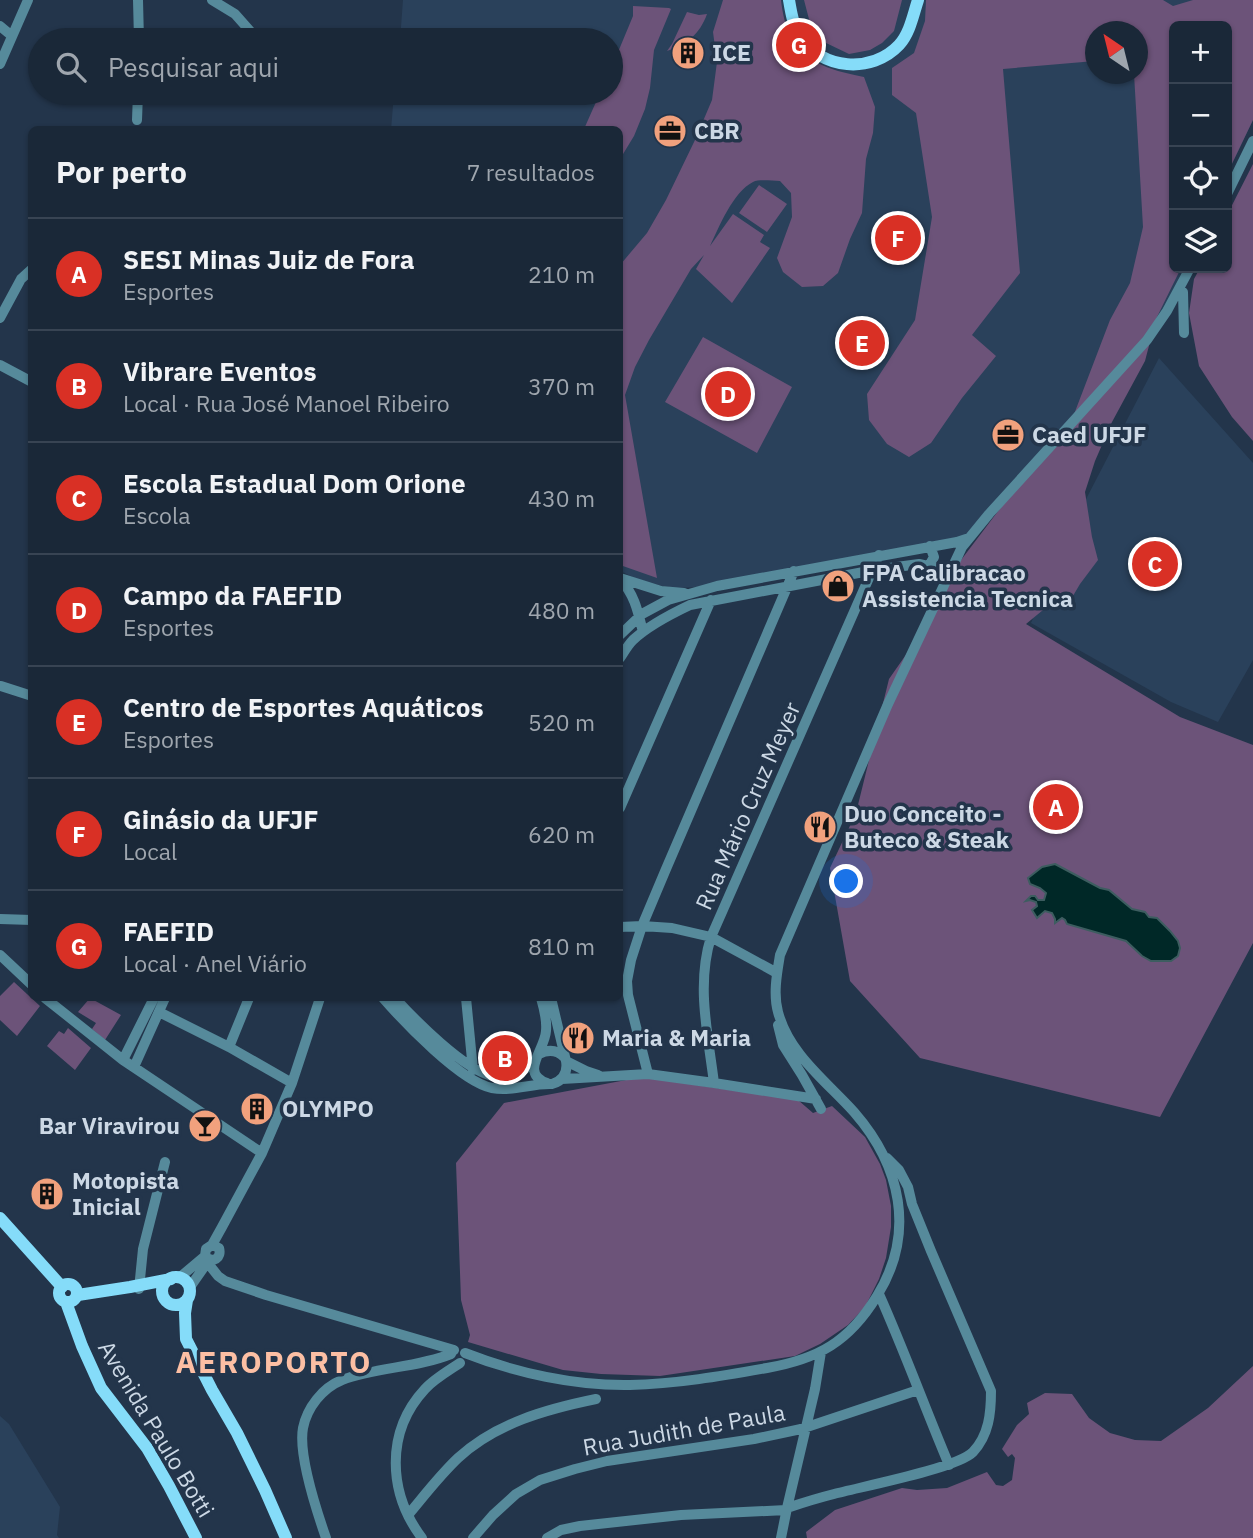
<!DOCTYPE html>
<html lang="pt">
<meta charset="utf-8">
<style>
body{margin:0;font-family:"IBM Plex Sans",sans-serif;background:#233040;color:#f1f3f6}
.controls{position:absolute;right:21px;top:21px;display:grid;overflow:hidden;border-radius:10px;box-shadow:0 2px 5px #0004}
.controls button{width:63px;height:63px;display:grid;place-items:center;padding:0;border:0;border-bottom:2px solid #384453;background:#1a2838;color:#f1f3f6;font:35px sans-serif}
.compass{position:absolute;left:1085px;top:21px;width:63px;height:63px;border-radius:50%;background:#1a2838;box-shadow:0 2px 5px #0004;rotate:325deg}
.you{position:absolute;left:847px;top:882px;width:24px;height:24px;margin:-18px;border:5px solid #fff;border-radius:50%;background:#1a73e8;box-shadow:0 0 0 10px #1a73e833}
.badge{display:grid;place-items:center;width:46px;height:46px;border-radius:50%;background:#d93025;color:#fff;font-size:23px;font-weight:700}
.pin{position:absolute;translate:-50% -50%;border:4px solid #fff;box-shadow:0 2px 7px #0006}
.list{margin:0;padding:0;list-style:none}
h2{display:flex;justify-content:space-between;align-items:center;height:91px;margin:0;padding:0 28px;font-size:30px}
h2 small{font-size:23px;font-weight:400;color:#9fa6ae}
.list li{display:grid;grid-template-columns:46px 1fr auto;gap:21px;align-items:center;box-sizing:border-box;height:112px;padding:0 28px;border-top:2px solid #384453}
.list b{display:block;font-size:26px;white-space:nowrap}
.list p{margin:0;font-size:23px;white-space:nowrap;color:#9fa6ae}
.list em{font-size:23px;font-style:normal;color:#9fa6ae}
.icon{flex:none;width:38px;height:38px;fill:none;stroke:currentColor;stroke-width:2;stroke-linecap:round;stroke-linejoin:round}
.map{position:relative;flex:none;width:1253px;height:1538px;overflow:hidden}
.search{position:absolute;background:#1a2838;box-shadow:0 2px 5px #0004;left:28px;top:28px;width:595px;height:77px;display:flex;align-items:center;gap:18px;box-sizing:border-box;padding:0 24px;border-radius:38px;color:#9fa6ae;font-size:26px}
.panel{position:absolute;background:#1a2838;box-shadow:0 2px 5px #0004;left:28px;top:126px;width:595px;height:875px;border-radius:10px}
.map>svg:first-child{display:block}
.built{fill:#2a415b;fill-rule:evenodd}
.green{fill:#6c5379}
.water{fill:#002827;stroke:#3d5d60;stroke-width:2}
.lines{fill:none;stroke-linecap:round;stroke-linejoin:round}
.minor{stroke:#568a9b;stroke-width:10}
.major{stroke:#85dcf9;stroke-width:12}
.labels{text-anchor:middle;stroke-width:7;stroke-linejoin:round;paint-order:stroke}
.poi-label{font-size:23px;font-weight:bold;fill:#ccd8e5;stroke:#23354b;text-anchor:start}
.street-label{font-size:23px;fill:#ccd8e5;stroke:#23354b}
.district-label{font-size:30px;font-weight:bold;letter-spacing:2px;fill:#fcbfa4;stroke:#23354b}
</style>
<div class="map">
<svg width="1253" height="1538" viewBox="0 0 1253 1538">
<rect width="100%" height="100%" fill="#23354b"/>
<!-- built -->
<path class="built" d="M403,0h850v120l-26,55v-149h-53v242h10l-26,52 -193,217 -264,50 -25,1 -14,-2 -23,-6 -19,-9v-441h-229l3,-37h217v-53h-211zM1096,32h42v42h-42z
M1159,358l94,105v197l-35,62 -47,-20 -140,-79 52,-118z
M0,1416l9,8 51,83 -3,28 2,3h-59z"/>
<!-- green -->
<path class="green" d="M723,0h58c6,55 33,67 83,77l11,30 -2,26 -7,26 -4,54 -12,26 -12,34 -15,13 -21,1 -19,-15 -6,-14 15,-41 -1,-24 -11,-12c-8,0 -21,-2 -27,1 -20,10 -34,45 -43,64l23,-32 31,21 -4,7 10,6 -38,55 -36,-34 8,-14 -13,14 -42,71 -14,27 -10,28 32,183 -37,-13v-300l27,-32 19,-33 29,-60 17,-40 5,-38 -4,-30z
M804,0h98l-8,31 -12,12 -12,7 -21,4 -25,-12 -14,-19z
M926,0h237l10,6 20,-6h60v120l-26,54v-148h-53v242h7l-25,51 -11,42 -33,61 -17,39 -10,31 7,45 6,23 -18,24 -13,22 -24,4 -17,14 154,93 73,28v198l-93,174 -240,-59 -70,-77 -20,-113 26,-55 33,-134 37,-53 29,-58 50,-66 63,-72 42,-110 20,-37 13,-56 -9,-153h4v-42h-42l-1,29 -92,8 17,204 -48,62 24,21 -34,42 -31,45 -22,14 -22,-13 -18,-24 -2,-26 48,-74 17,-103 -16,-104 -24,-18v-27l22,-15 11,-32z
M633,6l36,2 2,1 -17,41 -4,38 -5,21 -11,27 -14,23v-29l-36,-1 16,-36h11v-24l22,-53z
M687,12l12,3 8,-1c-7,20 -21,31 -40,37l5,-7z
M1253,164v277l-21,-24 -33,-51 -10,-53 5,-34 6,-11h27v-53z
M759,185l28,19 -20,28 -28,-19z
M703,337l89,50 -35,66 -92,-51z
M14,982l26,24 -23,30 -17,-16v-24z
M90,998l31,17 -16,25 -13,-11 4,-6 -18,-11z
M68,1028l23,20 -16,22 -28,-24 12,-15 5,3z
M642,1077l156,23 15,13 19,-7 33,31 15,27 6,16 5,26v21l-5,31 -7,21 -14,28 -17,18 -28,19 -25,12 -135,20 -59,-2 -38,-4 -95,-28 2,-7 -9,-35 -5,-137 48,-60z
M1253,1366v172h-446l-1,-6 29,-22 67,-22 15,2 30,-2 40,-16 9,13 7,1 9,-6 3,-22 -3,-4 -4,3 -6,-8 15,-24 12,-11 -2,-11 18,-10 27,1 17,24 21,15 25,7 26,1 47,-33z"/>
<!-- water -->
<path class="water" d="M1055,864l45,24 9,2 23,19 13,3 4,5 8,1 13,13 8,10 2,7 -2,8 -7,5h-20l-9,-5 -16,-15 -59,-17 -2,-4 -3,-2 -7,5v-4l-3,-6 -7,-2 -8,7 -5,-8 5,-4 -1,-4 -6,-2 -4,1 5,-5h4l3,4h6l2,-7 -6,-5 -10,-4 -2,-6 14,-11z"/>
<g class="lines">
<!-- minor -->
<path class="minor" d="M138,0l1,40
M212,0l23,14 23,26
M0,26l12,10
M0,64l28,-64
M137,120l1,-27
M1227,194l26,-53
M1183,292l1,41
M0,318l21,-39 11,-10
M0,365l32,17
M929,566l5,-9 -4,-11
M620,578l41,13 23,2
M620,579c15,16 18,33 23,53
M620,635l22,-21 26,-14 49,-14 240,-44 12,-4
M620,658c4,-6 8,-13 13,-18 16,-15 38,-26 57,-35l184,-35 45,-6 31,7
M1,686l31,10
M620,808l91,-208
M0,919l32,1
M620,927l22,-1 30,2 39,9 66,36
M0,955l32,30
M45,998l78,62 139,93
M383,998c21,24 78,84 109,90 20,4 40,-5 60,-4 11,-3 16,-11 14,-23l-15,-63
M395,998c19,21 70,73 98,78 16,3 28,-4 41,-13
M466,998l7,72
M541,998c3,10 6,22 5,33 -1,19 -27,42 1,52
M159,1012l70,35 63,36
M778,1025l5,20 19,30 19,34
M229,1047l20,-49
M539,1054c10,-5 18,-4 25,3
M123,1060l31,-62
M566,1061l20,10 12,4
M134,1067l31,-69
M648,1074l-20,-79 -1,-14 4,-21 11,-34 24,-57 128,-298
M562,1079l86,-5 66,9 102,16
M714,1083c-6,-49 -18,-98 -3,-146l168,-382
M212,1245l7,3c3,10 -6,16 -14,8l1,-7 6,-4 10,-18 40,-74 30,-70 28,-85
M207,1262l11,14 7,5 41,14 188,55
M179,1278l26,-22
M190,1287l19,-27
M139,1289l4,-40 22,-87
M879,1294c25,56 46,114 70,171
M465,1353c51,20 110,33 165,32 46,-1 92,-9 137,-17 51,-9 82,-26 110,-72 39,-63 24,-130 -23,-184 -28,-31 -65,-58 -76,-100 -5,-18 -1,-39 2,-57l108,-251 74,-157 27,-33 158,-174 20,-29 23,-43
M787,1508l28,-119 6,-37
M408,1515c16,-19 31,-39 50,-57 38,-35 89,-49 138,-59
M326,1538c-9,-26 -28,-83 -23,-110 4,-20 19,-40 39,-48 35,-13 74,-12 109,-26
M422,1538c-34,-45 -37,-106 3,-149 9,-10 23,-18 35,-26
M473,1538l20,-23 23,-21 24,-14 35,-11 32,-8 147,-22 47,-10 117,-39
M547,1538l14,-8 19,-4 101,-11 105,-5
M781,1538l6,-30c15,-5 31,-10 47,-14 26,-7 124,-26 139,-42 16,-17 18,-39 18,-61l-60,-140 -19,-47 -4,-17 -9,-17 -12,-12"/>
<!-- major -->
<path class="major" d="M789,0c2,12 4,25 11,36 21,34 72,38 99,9 11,-12 14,-30 19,-45
M0,1218l62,69
M162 1291a14 14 0 1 1 28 0a14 14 0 1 1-28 0Z
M59 1293a9 9 0 1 1 18 0a9 9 0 1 1-18 0Z
M78,1295l52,-8 41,-8
M187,1300l-2,13 1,26 26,51 25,43 28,57 21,48
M66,1302l16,44 19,42 46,60 22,38 27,52"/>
</g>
<!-- icons -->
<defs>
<symbol id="building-disc" viewBox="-11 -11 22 22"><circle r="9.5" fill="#f1a17d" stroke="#23354b"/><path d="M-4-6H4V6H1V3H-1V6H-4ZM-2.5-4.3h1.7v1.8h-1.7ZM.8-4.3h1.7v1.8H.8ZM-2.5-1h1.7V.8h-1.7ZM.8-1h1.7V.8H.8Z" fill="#111"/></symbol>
<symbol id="office-disc" viewBox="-11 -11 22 22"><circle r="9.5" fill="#f1a17d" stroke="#23354b"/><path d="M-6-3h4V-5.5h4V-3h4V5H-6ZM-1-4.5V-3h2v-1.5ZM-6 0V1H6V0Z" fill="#111"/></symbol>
<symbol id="shop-disc" viewBox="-11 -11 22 22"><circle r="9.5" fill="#f1a17d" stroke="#23354b"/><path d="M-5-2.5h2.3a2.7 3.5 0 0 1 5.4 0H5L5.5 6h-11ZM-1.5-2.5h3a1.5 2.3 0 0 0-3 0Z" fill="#111"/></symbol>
<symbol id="restaurant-disc" viewBox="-11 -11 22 22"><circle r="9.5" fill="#f1a17d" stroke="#23354b"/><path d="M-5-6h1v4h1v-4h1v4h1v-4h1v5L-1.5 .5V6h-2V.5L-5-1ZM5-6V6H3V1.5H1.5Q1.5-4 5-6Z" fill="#111"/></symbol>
<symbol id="bar-disc" viewBox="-11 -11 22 22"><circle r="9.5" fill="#f1a17d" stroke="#23354b"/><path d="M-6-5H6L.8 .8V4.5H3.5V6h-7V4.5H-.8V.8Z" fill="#111"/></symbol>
</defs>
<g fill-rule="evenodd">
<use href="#building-disc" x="669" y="34" width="38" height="38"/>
<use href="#office-disc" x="651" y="112" width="38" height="38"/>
<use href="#office-disc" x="989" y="416" width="38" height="38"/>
<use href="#shop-disc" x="819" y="567" width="38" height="38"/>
<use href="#restaurant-disc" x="801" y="808" width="38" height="38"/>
<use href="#restaurant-disc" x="559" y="1019" width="38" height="38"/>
<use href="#building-disc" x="238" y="1090" width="38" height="38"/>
<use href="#bar-disc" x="186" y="1107" width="38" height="38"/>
<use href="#building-disc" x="28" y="1175" width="38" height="38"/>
</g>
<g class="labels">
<!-- poi labels -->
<g class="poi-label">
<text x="712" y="61">ICE</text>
<text x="694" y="139">CBR</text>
<text x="1032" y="443">Caed UFJF</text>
<text x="862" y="581">FPA Calibracao<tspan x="862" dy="26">Assistencia Tecnica</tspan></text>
<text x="844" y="822">Duo Conceito -<tspan x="844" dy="26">Buteco &amp; Steak</tspan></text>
<text x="602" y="1046">Maria &amp; Maria</text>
<text x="282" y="1117">OLYMPO</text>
<text x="180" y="1134" text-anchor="end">Bar Viravirou</text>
<text x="72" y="1189">Motopista<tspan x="72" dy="26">Inicial</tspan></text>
</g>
<!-- street labels -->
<g class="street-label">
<text transform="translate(748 806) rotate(-66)" y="8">Rua Mário Cruz Meyer</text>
<text transform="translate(156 1429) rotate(59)" y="8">Avenida Paulo Botti</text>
<text transform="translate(684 1430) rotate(-10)" y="8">Rua Judith de Paula</text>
</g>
<!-- district labels -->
<g class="district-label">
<text x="274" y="1373">AEROPORTO</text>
</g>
</g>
</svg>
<div class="controls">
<button>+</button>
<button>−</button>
<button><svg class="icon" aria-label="locate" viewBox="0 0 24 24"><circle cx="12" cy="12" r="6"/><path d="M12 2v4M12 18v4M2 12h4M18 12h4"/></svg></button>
<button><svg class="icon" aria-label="layers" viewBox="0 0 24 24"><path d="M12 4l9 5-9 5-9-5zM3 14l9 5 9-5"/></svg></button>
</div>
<svg class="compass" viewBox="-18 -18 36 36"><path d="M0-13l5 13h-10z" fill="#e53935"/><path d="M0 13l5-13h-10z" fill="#9fa6ae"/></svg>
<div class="you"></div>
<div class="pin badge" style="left:1056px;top:807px">A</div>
<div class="pin badge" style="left:505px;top:1058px">B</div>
<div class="pin badge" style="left:1155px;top:564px">C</div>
<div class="pin badge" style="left:728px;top:394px">D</div>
<div class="pin badge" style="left:862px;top:343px">E</div>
<div class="pin badge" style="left:898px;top:238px">F</div>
<div class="pin badge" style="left:799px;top:45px">G</div>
<div class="search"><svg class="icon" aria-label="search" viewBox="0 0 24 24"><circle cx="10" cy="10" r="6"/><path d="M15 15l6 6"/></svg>Pesquisar aqui</div>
<section class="panel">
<h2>Por perto<small>7 resultados</small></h2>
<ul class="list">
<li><span class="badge">A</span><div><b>SESI Minas Juiz de Fora</b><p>Esportes</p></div><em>210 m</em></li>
<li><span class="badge">B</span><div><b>Vibrare Eventos</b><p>Local · Rua José Manoel Ribeiro</p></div><em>370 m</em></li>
<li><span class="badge">C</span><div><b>Escola Estadual Dom Orione</b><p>Escola</p></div><em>430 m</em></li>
<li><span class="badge">D</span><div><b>Campo da FAEFID</b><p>Esportes</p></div><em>480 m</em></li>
<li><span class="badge">E</span><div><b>Centro de Esportes Aquáticos</b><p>Esportes</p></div><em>520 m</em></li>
<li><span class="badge">F</span><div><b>Ginásio da UFJF</b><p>Local</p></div><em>620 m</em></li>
<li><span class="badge">G</span><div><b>FAEFID</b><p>Local · Anel Viário</p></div><em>810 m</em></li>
</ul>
</section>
</div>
